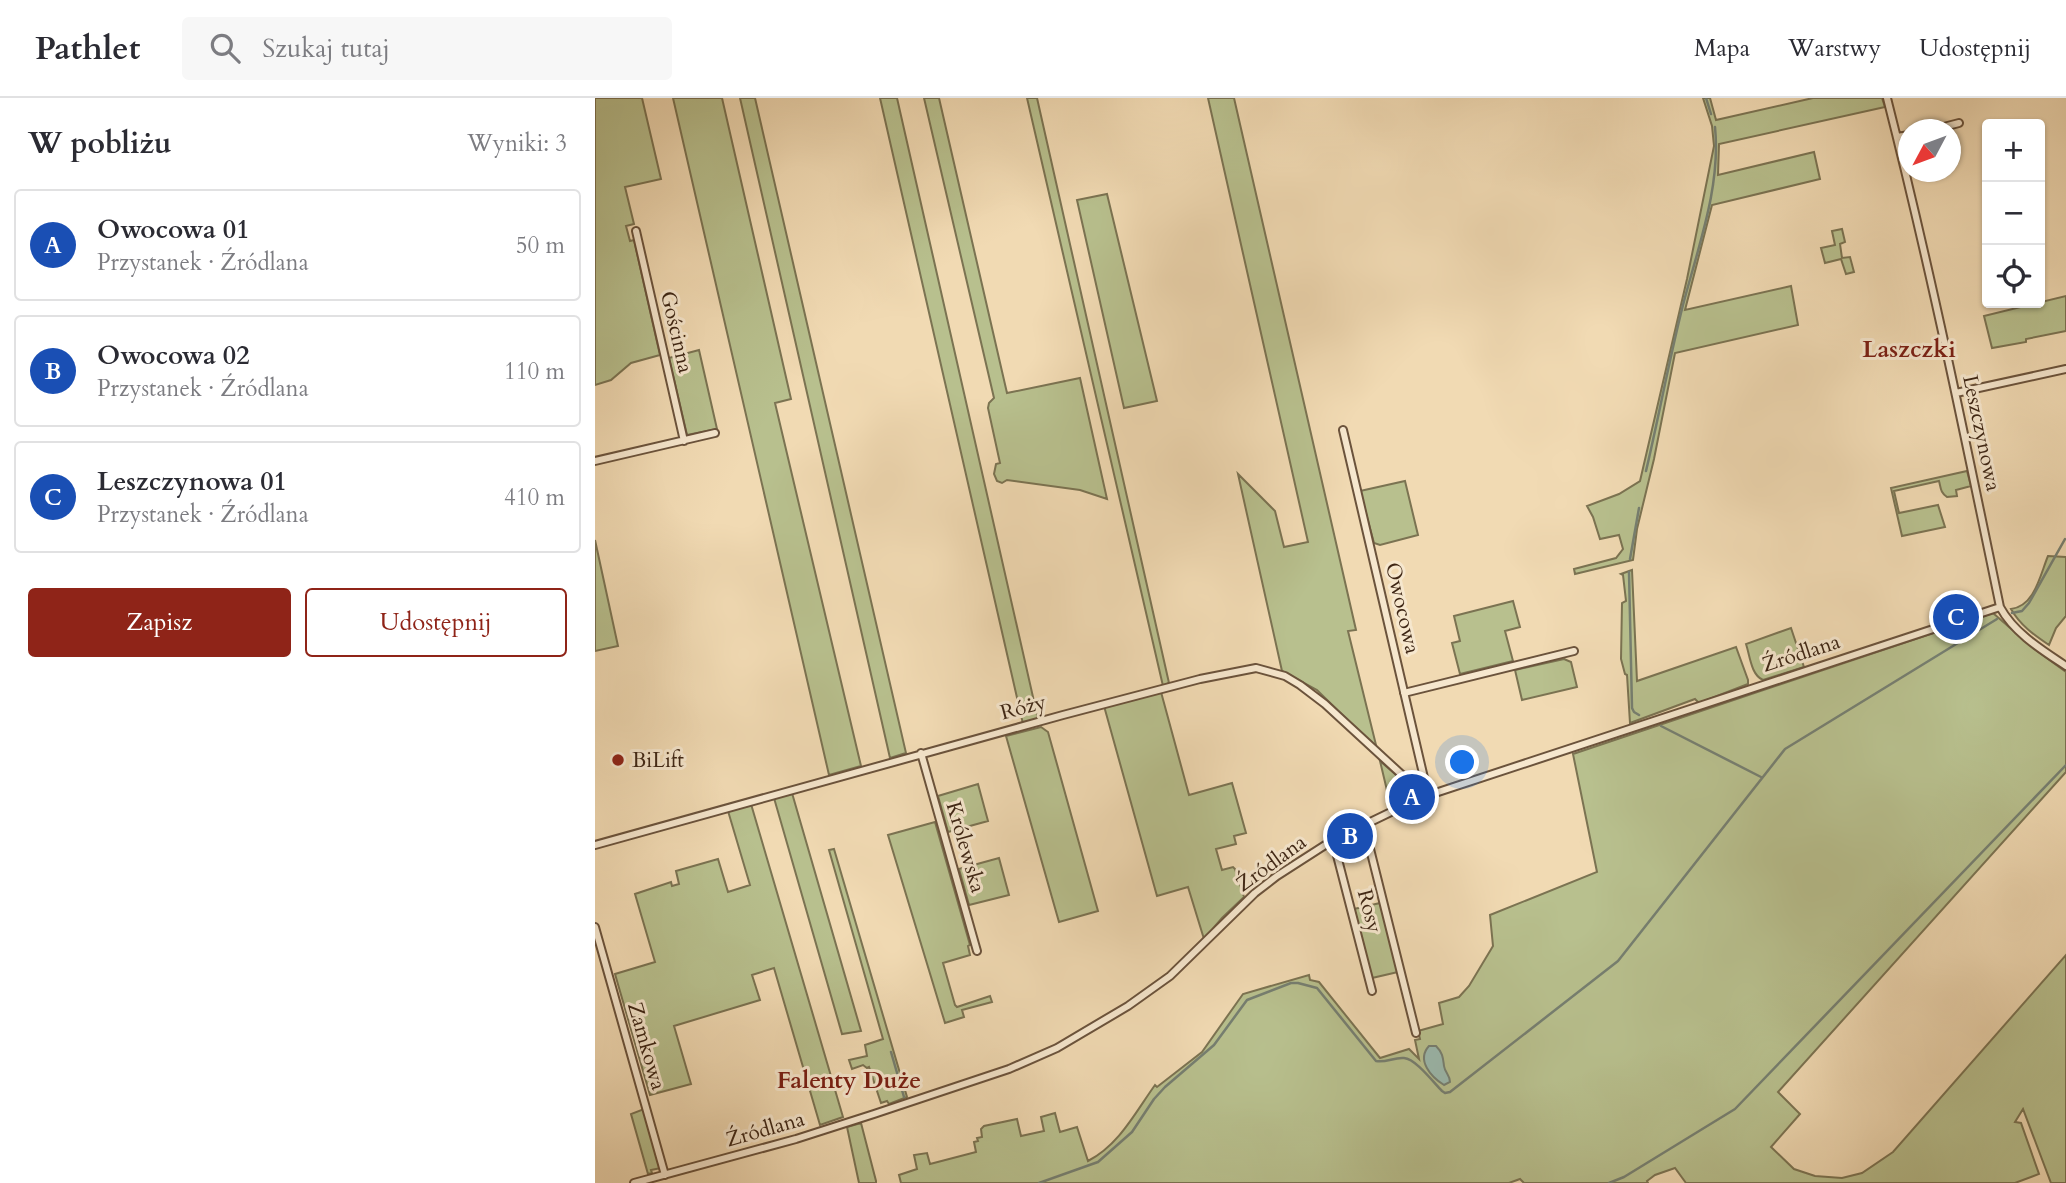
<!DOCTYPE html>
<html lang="pl">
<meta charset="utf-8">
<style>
body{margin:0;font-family:Cardo,serif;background:#f7f7f7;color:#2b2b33}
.controls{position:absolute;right:21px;top:21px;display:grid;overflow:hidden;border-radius:7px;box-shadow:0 2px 5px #0004}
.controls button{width:63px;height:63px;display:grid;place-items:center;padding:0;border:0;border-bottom:2px solid #e1e1e2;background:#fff;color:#2b2b33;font:35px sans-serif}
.compass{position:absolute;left:1303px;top:21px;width:63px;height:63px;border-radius:50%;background:#fff;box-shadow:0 2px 5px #0004;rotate:229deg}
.you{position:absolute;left:868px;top:665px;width:24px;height:24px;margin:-18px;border:5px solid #fff;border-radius:50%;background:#1a73e8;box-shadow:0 0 0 10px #1a73e833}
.badge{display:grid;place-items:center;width:46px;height:46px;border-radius:50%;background:#8f2418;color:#fff;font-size:23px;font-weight:700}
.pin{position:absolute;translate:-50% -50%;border:4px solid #fff;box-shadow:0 2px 7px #0006}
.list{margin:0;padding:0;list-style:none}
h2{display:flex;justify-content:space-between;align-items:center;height:91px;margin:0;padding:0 28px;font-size:30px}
h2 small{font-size:23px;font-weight:400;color:#7c7c81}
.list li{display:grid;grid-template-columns:46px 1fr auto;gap:21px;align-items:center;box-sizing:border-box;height:112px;margin:0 14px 14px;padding:0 14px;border:2px solid #e1e1e2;border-radius:7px}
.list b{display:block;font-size:26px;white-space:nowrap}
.list p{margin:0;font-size:23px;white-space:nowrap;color:#7c7c81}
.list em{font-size:23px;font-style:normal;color:#7c7c81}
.actions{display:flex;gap:14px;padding:21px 28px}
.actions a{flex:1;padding:16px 0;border:2px solid #8f2418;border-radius:7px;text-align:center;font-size:24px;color:#8f2418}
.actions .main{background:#8f2418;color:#fff}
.icon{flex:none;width:38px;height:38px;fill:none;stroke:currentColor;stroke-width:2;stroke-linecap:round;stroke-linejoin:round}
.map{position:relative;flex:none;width:1471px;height:1085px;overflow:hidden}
header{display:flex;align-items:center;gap:42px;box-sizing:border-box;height:98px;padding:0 35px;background:#fff;border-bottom:2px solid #e1e1e2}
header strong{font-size:33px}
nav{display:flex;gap:38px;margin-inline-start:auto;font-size:24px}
.search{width:490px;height:63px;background:#f7f7f7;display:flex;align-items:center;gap:18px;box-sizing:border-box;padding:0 24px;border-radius:7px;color:#7c7c81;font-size:26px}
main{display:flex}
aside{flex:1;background:#fff}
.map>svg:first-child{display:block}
.green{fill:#b8c08e;stroke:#7b7352;stroke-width:2}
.water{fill:#9bbaaf;stroke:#767f71;stroke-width:2}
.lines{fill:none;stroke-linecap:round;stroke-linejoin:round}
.stream{stroke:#767f71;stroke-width:2.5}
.street-casing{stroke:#6b533c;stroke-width:10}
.street{stroke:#f6e7ce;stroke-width:6}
.poi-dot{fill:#8f2418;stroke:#f6e7ce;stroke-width:2.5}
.labels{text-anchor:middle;stroke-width:6;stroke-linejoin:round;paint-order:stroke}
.street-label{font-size:21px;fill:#3e2615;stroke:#f6e7ce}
.poi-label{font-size:21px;fill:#3e2615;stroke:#f6e7ce;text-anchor:start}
.quarter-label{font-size:24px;font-weight:bold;fill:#7a1f14;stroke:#f6e7ce}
</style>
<header>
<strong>Pathlet</strong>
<div class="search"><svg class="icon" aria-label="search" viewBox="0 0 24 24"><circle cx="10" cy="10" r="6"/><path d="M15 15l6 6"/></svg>Szukaj tutaj</div>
<nav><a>Mapa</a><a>Warstwy</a><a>Udostępnij</a></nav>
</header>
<main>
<aside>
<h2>W pobliżu<small>Wyniki: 3</small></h2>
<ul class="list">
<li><span class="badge" style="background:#1a4fb4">A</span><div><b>Owocowa 01</b><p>Przystanek · Źródlana</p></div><em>50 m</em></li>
<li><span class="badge" style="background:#1a4fb4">B</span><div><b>Owocowa 02</b><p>Przystanek · Źródlana</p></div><em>110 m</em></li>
<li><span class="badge" style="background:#1a4fb4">C</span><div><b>Leszczynowa 01</b><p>Przystanek · Źródlana</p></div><em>410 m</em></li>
</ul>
<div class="actions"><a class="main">Zapisz</a><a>Udostępnij</a></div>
</aside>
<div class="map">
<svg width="1471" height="1085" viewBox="0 0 1471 1085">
<rect width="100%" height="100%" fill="#f1dab3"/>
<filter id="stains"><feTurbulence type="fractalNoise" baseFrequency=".00286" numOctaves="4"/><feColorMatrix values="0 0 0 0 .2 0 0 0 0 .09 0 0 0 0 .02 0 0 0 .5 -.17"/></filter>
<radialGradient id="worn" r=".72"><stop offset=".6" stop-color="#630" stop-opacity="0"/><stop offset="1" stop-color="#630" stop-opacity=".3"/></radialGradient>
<!-- green -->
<path class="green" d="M0,0h47l19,81 -36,8 9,37 -8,2 4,15 4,-1 26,115 -29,8 -20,17 -16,5z
M78,0h49l69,301 -16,4 86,363 -32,9z
M145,0h15l151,655 -16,5z
M285,0h17l141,621 -15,5z
M329,0h15l68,295 73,-15 27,121 -27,-9 -73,-10 -5,3 -5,-2 -3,-7 2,-10 4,-1 -12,-55 1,-5 5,-5z
M432,0h10l132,585 -6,3z
M613,0h26l122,532 -8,1 29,118 -60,-59 -35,-19 -44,-197 37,37 9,36 24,-5z
M1108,0h7l6,22 97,-22h69l3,9 -166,37 -1,31 96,-23 6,27 -108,26 -27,105 106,-24 7,39 -123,28 -21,106 -17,70 -4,31 -58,14 -1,-5 42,-11 7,-9 -4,-14 -19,4 -7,-22 -6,-11 32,-12 21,-13 47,-202 27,-133 -2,-20z
M512,96l50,207 -33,7 -47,-208z
M1247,131l3,13 -5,2 2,14 8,-1 4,15 -8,2 -5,-15 -16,4 -4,-15 14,-3 -3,-14z
M1471,198v35l-40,8v3l-34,6 -8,-32z
M104,252l18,79 -30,6 -18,-77z
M1372,373l4,15 -15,4 1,6 -10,1c-7,-5 -6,-9 -8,-16l-45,10 5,22 39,-8 7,22 -43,9 -11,-48z
M810,383l13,54 -38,10 -6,-2 -14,-52z
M0,442l23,106 -23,5z
M1453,458l18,1v59l-10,12 -7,17c-15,-10 -29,-20 -38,-36 24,-3 29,-34 37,-53z
M1037,472l5,111 99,-34 12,33v4l-49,19 -4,-4 -65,24 -3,-48 -2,-1 -4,-15 1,-56 4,-2 -3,-26 -2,-1z
M918,503l7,26 -15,4 8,30 -53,13 -8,-31 8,-2 -6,-25z
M1398,515l40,35 33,24v100l-288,320 22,22 -29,33 23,22 21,7 27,2 20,-5 31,-21 173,-197v228h-15l-28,-74 -8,13 6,1 18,51 -24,9h-329l-11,-15 -20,7 -8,6 1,2h-124l-4,-4 -11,4h-608l-2,-8 18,-6 -3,-14 13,-2 3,11 46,-12 -2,-10 4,-1 -1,-3 5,-1 -1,-8 3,-3 33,-7 4,17 23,-5 -3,-14 14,-4 5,19 17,-5 11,34c31,-16 47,-48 67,-76l2,2 45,-35 41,-58 66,-19 1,5 9,2 61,76 29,-9 10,10 -4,-19 5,-1 -2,-8 25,-7 -4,-21 20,-6 10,-11 24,-40 -3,-31 107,-43 -24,-118z
M1196,530l13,39 -41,13c-12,-5 -13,-24 -17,-36z
M969,561l7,3 6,25 -55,13 -7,-30z
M566,594l28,103 43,-12 14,50 -12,3 2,8 -20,5 6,21 11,-3 2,2 9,28 -22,21 -18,21 -16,-52 -31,9 -53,-190z
M446,629l7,5 50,179 -39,11 -53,-186z
M785,663l29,25 4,9 -10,5 -4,-6 -5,2 2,4 -6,3z
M383,686l10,37 -40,11 -10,-36z
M197,695l69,238 -19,3 -68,-236z
M156,706l92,313 -23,8 -46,-157 -22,7 8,25 -86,26 17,58 -41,11 -35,-121 40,-12 -20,-68 36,-12 1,4 7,-2 -3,-13 42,-12 10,33 22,-7 -22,-74z
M340,724l35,123 -2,1 2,9 -27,8 12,42 2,2 33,-11 2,6 -30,8 2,7 -19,6 -57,-188z
M239,751l73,248 -18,7 -2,-3 -6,2 -12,-36 -2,1 -4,-3 -11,4 -3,-9 18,-4 -2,-11 18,-6 -54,-189z
M404,760l10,37 -40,10 -10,-36z
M785,805l18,69 -26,6 -18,-69z
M49,1011l17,59 -10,2 1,3 -4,1 -17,-60z
M266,1025l15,58v2h-17l-12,-56z"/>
<!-- water -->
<path class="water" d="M834,948h7c7,7 7,12 8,20 1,7 6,9 6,16l-6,3c-13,-8 -28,-25 -15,-39z"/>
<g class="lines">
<!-- stream -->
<path class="stream" d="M1111,0l5,16
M1051,373c13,-55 23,-111 37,-166 15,-58 38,-118 32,-178
M1035,461l9,-51
M1034,474l3,136 2,4 5,3
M1417,515l10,-2 7,-8 36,-64
M1066,628l100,51
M296,954l13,45
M444,1085l59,-21 34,-30 22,-33 11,-12 49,-42 33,-45 44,-17h7l19,5 59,73c10,2 18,-4 28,-3 12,1 29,24 38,33l3,2 5,-1 168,-131 167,-212 212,-130
M1014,1085l15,-6 111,-68 331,-344"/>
<defs>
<path id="street" d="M1292,0c43,169 78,339 113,509 14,26 42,43 66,59
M1337,32l27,-7
M1302,39l12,-2
M41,133l48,210
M1361,295l110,-24
M748,332l85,365
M0,363l120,-28
M809,595l170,-42
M326,655l56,198
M769,727l52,208
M738,742l39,151
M0,747l468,-130 137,-36 56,-11 29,8 15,9 25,19 88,81 7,13
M0,829l70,248
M39,1085l162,-44 78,-25 135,-45 48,-21 71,-42 42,-30 85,-83 22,-17 56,-36 87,-42 580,-191"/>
</defs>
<!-- street casing -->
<use href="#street" class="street-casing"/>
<!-- street -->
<use href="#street" class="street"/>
</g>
<!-- markers -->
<circle class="poi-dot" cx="23" cy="662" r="7"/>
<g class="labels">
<!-- street labels -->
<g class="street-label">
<text transform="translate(82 234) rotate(77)" y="7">Gościnna</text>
<text transform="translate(1387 335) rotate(78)" y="7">Leszczynowa</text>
<text transform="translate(808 510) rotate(77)" y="7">Owocowa</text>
<text transform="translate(1206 555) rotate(-18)" y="7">Źródlana</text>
<text transform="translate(428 609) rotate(-15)" y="7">Róży</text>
<text transform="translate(371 749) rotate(74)" y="7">Królewska</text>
<text transform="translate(676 765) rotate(-36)" y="7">Źródlana</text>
<text transform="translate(775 813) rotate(75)" y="7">Rosy</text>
<text transform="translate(52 948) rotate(74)" y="7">Zamkowa</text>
<text transform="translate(170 1031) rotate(-16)" y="7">Źródlana</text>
</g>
<!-- poi labels -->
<g class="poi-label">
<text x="37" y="669">BiLift</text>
</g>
<!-- quarter labels -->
<g class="quarter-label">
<text x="1314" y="259">Laszczki</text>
<text x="254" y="990">Falenty Duże</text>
</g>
</g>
<rect width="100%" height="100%" filter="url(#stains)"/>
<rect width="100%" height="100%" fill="url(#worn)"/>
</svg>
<div class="controls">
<button>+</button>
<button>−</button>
<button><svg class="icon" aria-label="locate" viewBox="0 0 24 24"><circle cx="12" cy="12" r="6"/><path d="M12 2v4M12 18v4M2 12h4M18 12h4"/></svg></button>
</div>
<svg class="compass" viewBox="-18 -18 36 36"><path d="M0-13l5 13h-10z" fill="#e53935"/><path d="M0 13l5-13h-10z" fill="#7c7c81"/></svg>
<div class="you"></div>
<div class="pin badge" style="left:817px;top:699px;background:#1a4fb4">A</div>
<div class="pin badge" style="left:755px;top:738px;background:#1a4fb4">B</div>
<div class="pin badge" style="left:1361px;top:519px;background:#1a4fb4">C</div>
</div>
</main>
